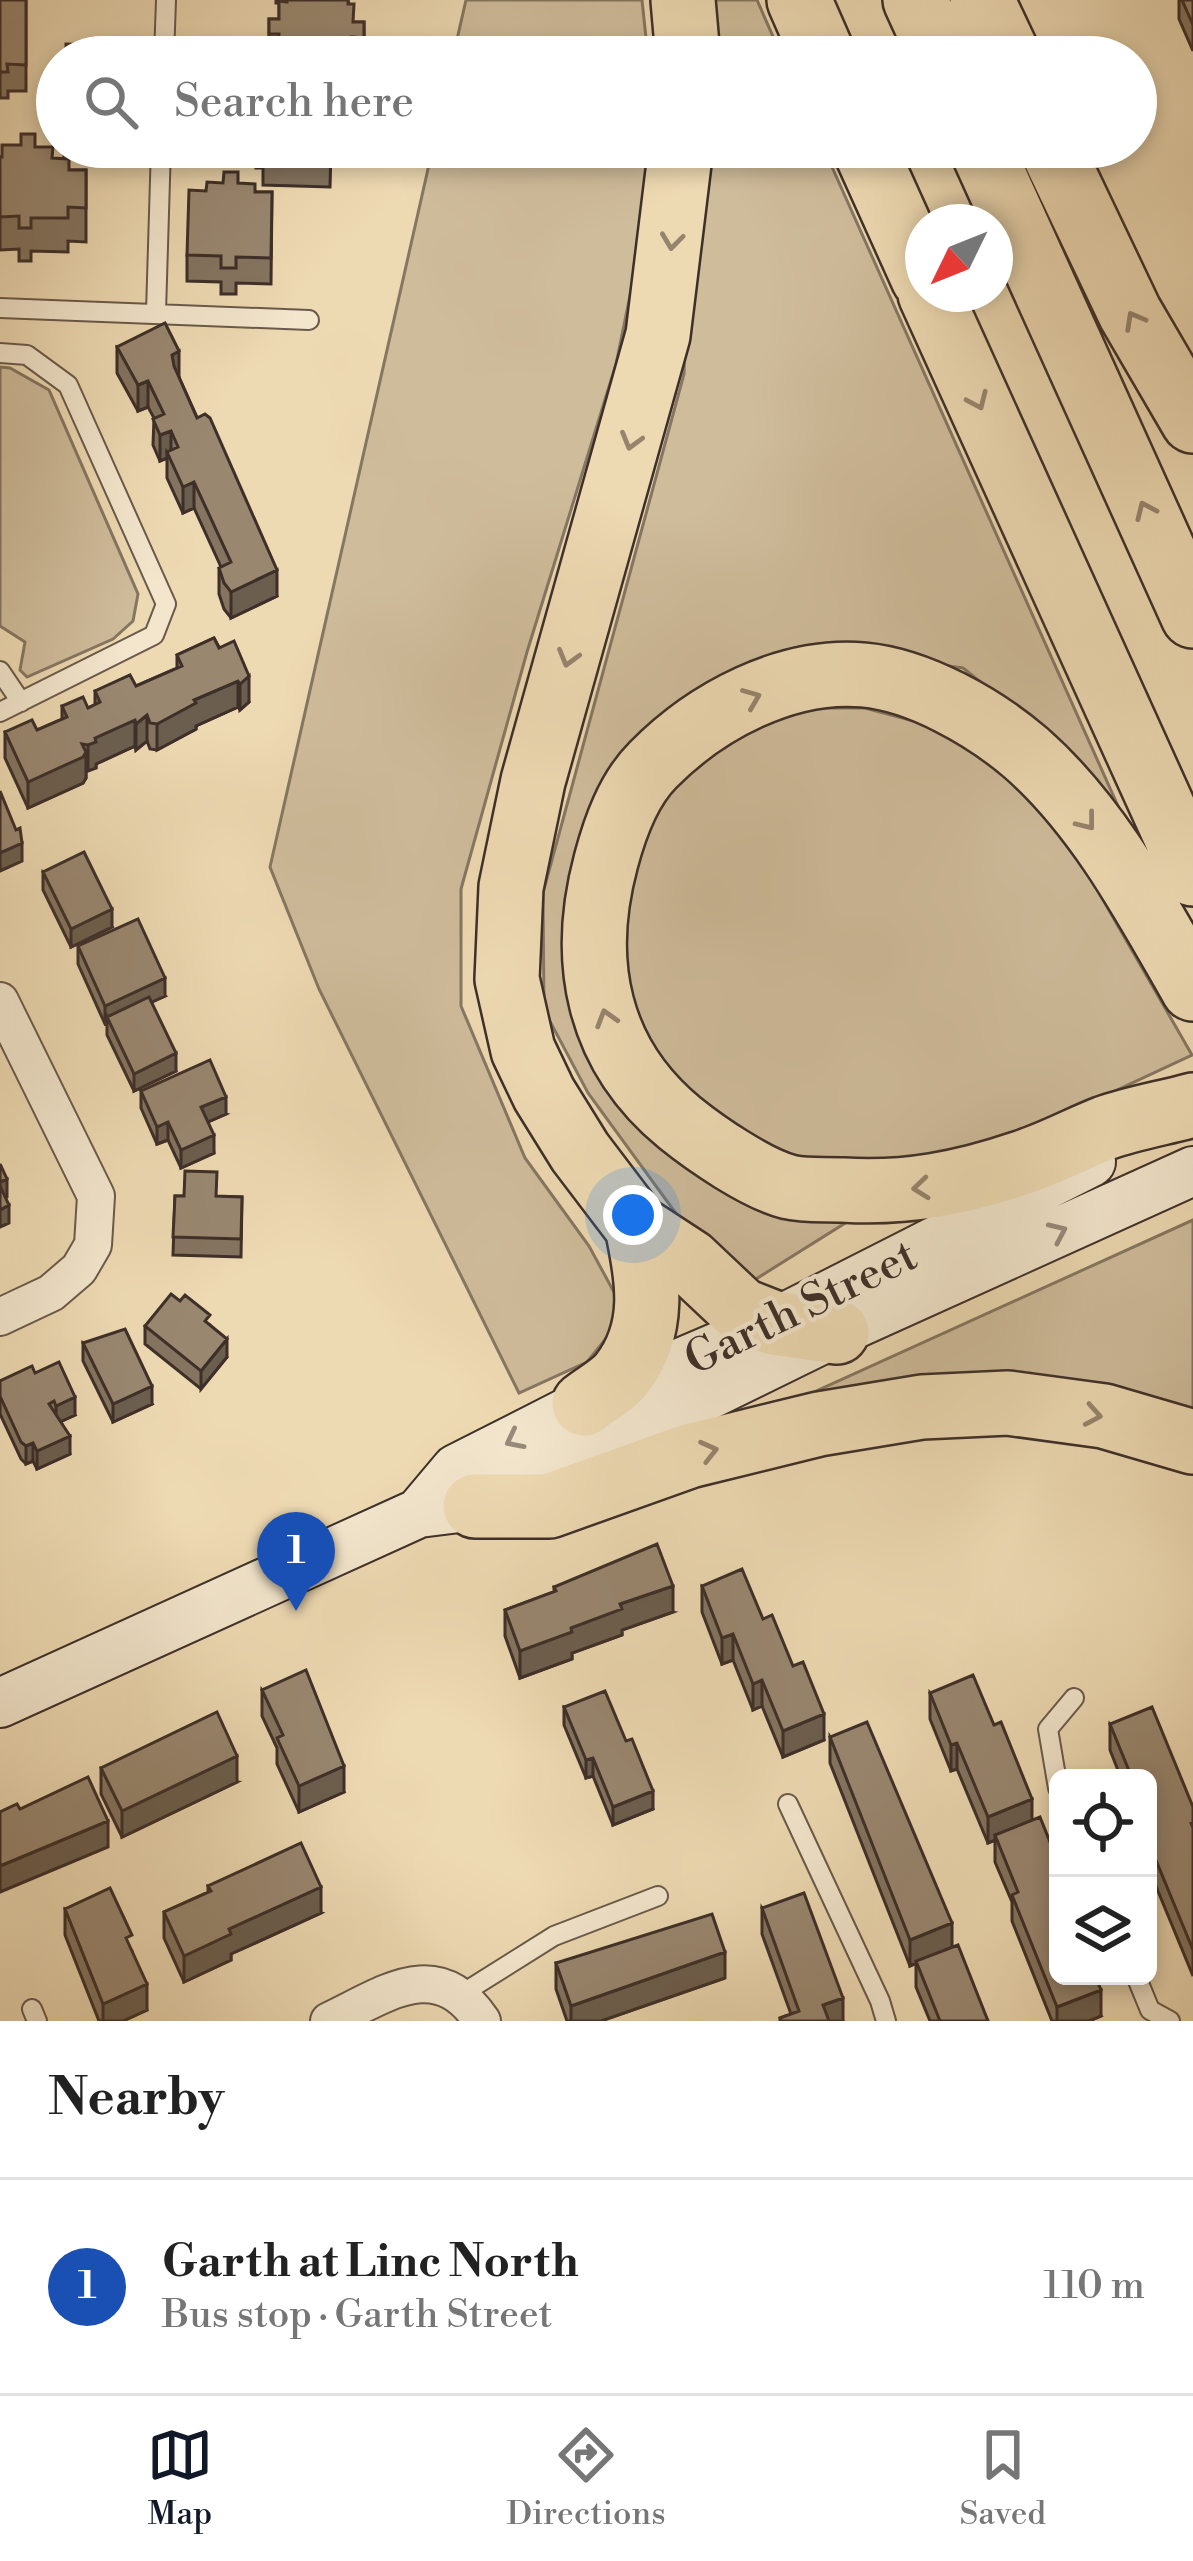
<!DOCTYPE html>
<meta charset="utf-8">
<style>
body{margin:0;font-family:"Libre Bodoni",serif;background:#f2f2f2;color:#222}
.controls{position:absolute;right:36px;bottom:36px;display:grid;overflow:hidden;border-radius:18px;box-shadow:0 6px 18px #0003}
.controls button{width:108px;height:108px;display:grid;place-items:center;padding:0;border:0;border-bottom:3px solid #e0e0e0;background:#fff;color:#222;font:60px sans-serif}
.compass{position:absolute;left:905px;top:204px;width:108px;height:108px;border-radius:50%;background:#fff;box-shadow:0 6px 18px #0003;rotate:227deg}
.you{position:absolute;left:633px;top:1215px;width:42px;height:42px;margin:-30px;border:9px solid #fff;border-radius:50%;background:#1a73e8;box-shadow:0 0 0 18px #1a73e833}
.badge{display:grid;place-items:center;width:78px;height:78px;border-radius:50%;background:#111827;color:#fff;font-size:39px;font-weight:700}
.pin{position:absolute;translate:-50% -99px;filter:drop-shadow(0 3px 6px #0008)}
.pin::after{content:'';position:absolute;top:63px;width:42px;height:36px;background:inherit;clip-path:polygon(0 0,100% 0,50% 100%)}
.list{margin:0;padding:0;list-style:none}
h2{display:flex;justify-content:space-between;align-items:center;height:156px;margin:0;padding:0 48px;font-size:51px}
h2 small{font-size:39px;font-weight:400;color:#767676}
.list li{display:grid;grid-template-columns:78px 1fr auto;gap:36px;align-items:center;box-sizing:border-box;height:216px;padding:0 48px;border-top:3px solid #e0e0e0}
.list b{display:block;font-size:45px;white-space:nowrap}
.list p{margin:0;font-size:39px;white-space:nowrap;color:#767676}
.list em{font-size:39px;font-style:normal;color:#767676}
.icon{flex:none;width:66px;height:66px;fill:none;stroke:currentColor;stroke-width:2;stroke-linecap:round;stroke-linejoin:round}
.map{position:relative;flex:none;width:1193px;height:2021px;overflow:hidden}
.search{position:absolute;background:#fff;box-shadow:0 6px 18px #0003;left:36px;right:36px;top:36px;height:132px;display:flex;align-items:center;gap:30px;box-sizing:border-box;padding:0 42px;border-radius:66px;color:#767676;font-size:45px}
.sheet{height:372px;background:#fff}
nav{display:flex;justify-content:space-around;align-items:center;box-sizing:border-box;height:168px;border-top:3px solid #e0e0e0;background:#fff;font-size:33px;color:#767676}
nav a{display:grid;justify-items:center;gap:6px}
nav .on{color:#111827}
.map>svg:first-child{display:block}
.green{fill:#cfbc9b;stroke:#867662;stroke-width:3}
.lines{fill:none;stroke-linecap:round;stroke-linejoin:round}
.lane-casing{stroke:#6a5a4b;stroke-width:22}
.street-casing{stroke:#6a5a4b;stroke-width:40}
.secondary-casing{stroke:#3e2f29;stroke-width:52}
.highway-casing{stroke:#3e2f29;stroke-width:68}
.lane{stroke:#f3e6cd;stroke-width:18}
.street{stroke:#f3e6cd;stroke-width:36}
.secondary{stroke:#f3e6cd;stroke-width:48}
.highway{stroke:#edd9b2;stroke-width:63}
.wall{fill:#847460;stroke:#3e2f29;stroke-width:3}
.shaded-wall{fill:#6b5e4e;stroke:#3e2f29;stroke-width:3}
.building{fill:#998770;stroke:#3e2f29;stroke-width:3}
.oneway{stroke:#96846e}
.oneway2{stroke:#988a7b}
.labels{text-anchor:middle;stroke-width:9;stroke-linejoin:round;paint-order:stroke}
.street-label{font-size:45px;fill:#3e2f29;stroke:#f3e6cd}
</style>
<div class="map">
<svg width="1193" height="2021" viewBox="0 0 1193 2021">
<rect width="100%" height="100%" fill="#edd9b2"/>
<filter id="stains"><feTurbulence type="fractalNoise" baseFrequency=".00167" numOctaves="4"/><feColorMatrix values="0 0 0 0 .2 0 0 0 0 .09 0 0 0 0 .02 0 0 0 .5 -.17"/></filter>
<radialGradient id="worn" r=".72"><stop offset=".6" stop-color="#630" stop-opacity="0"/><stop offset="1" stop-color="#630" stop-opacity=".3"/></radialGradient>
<!-- green -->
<path class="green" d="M466,0h176l6,57h-195z
M694,0h63l25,57h-90z
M433,147h218l-2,56 -33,161 -89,288 -66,237v117l64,152 64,88 26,48 2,31 -30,37 -68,31 -200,-404 -49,-122z
M690,147h133l299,668 -85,-88 -74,-59 -118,-16 -153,43 -110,136 -17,100 32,138 269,141 -118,74 -60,-54 -100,-137 -44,-83 -1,-117 141,-519z
M0,367l10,1 39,22 89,204 -5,27 -20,18 -86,38 -7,-7 5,-28 -25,-16z
M795,708h70l86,23 76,61 60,80 105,183 -180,84 -151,34 -72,-7 -76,-37 -68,-78 -31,-136 28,-90 45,-57 58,-38z
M1193,1220v211l-432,-15z"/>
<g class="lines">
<defs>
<path id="lane" d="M164,57l2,-57
M0,308l309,12
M156,312l5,-165
M0,353l27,2 41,30 98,219 -12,31 -154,77
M0,671l21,31
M1058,1788l-10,-59 26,-31
M788,1804l92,197 6,20
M1136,1976l14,34 20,11
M460,1995l94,-59 104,-40
M32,2009l5,12"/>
<path id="street" d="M0,1001l96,195 -3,49 -14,24 -28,24 -51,24
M329,2021c57,-27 108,-67 153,0"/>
<path id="secondary" d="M419,1513l37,-44 128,-65 190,-81 317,-161
M0,1703l419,-190 56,-7 52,-22 310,-152 356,-161"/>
<path id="highway" d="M683,0l5,57
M799,0l25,57
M915,0l26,57
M982,0l27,57
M681,147l-23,188 -125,446 -22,106 -4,92 16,71 21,44 36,58 57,75 52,34 52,49 33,13 63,9
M864,147l59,131
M981,147l212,469
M1051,147l79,166 63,108
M930,294l263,580
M1193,989c-47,-82 -95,-173 -167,-236 -42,-36 -107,-73 -162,-78 -77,-7 -158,36 -211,90 -25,25 -38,62 -47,96 -27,100 -9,194 74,262 26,21 77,56 109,64 17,4 37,2 54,3 63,4 119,-7 178,-27 29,-9 56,-24 84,-35 28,-10 59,-15 88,-23
M584,1404c11,-9 29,-18 38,-30 35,-45 26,-96 15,-147
M475,1506h74l140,-50 130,-32 103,-17 86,-4 96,13 89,26"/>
</defs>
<!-- lane casing -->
<use href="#lane" class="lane-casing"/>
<!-- street casing -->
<use href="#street" class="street-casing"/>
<!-- secondary casing -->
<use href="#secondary" class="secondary-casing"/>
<!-- highway casing -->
<use href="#highway" class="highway-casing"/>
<!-- lane -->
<use href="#lane" class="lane"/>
<!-- street -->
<use href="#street" class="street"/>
<!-- secondary -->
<use href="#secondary" class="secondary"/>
<!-- highway -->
<use href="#highway" class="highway"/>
</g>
<!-- wall -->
<path class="wall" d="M0,0h26v91h-18v7h-8z
M276,0h72l5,22h11v35h-95v-38h10v-16h-3z
M1179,0h14v51l-14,-32z
M47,79h10v59l-1,-19h-9z
M35,147l34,23h17v72l-18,-1v11l-37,-1v10h-12v-12l-19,1v-93z
M64,147h67v10l-67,-1z
M246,147h94v5l-9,-1 -1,36 -67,-2v-17h-7v-18h-10z
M238,183l17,9h17l-1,92 -35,-1v11h-15v-12l-34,-1v-26l19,-64z
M117,347l62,30 98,219 -46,22 -7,-9 -5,-15v-26l2,-1 -27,-59 -11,5 -16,-35v-20l-7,3 -7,-16 1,-27 -6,-11 -10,4 -21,-38z
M214,638l35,64 -9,8 -2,-3 -42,19v3l-39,21 -7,-1 -3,-8 -11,9 -1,-4 -39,18v4l-10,3v7l-3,5 -55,25 -23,-50v-26l32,-2 25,-11v-13l26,2 7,-3v-14l41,-5 41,-18v-13z
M43,872l69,55 -41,20 -28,-57z
M78,946l87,50 -14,6 25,69 -42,20 -27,-56v-12l-2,1 -27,-60z
M141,1091l85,23 -18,8 6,31 -33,15 -13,-28 -11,4 -16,-36z
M175,1196l67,1 -1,60 -68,-2z
M210,1325l17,32 -26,32 -56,-45v-18z
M83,1343l69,61 -39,18 -30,-61z
M35,1373l40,42 -14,6 9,33 -33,15 -4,-8 -7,3 -5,-5 -21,-45v-33z
M702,1586l61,33 61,121 -41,17 -21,-51 -9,4 -20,-50 -11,4 -20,-52z
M554,1587l119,25 -51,18v5l-50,18v6l-52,19 -15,-42v-26l49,-18z
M262,1690l82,102 -45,20 -22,-48v-16l-15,-32z
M930,1693l102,128 26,155 43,40 -12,5h-37l-40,-100v-19l-17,-40v-22l-7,3 -31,-74 -6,2 -21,-52z
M564,1707l62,34 27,68 -40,16 -20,-49 -7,2 -22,-53z
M1110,1724l83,83v169l-45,-109v-89h-27l-11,-28z
M830,1737l122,210 36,74h-58l-14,-34v-24l-6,3 -80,-203z
M101,1768l136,14 -115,55 -21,-43z
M208,1886l113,27 -90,41v6l-47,22 -20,-44v-26l44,-20z
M762,1908l81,113h-63v-3l11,-4 -29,-80z
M65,1909l67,42 15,59 -24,11h-24l-34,-86z
M556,1963l169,15 -124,43h-34l-11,-32z"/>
<!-- shaded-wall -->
<path class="shaded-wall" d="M179,351v26l-7,4v-26z
M148,381v26l-10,4v-26z
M171,431v26l-4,-5v6l-7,3v-26z
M194,482v26l-11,5v-26z
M277,570v26l-46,22v-26z
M249,676v26l-9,8v-26z
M238,681v26l-42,19v3l-39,21v-26l37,-24z
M147,715v26l-11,9v-26z
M135,720v26l-39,18v4l-8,3v-26l7,-7z
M86,752v26l-3,5 -55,25v-26z
M22,843v18l-22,10v-18z
M112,909v18l-41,20v-18z
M165,978v18l-56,26 -2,-5 -2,7v-18z
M176,1053v18l-42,20v-17z
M226,1097v17l-25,11v-18z
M168,1122v18l-11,4v-17z
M214,1135v18l-33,15v-18z
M7,1179v18l-7,3v-18z
M9,1205v18l-9,4v-17z
M227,1339v18l-26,32v-18z
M152,1386v18l-39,18v-18z
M75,1397v18l-19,9v-18z
M70,1436v18l-33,15v-18z
M33,1443v18l-7,3v-18z
M673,1586v26l-51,18v5l-50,18v6l-52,19v-27l100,-47z
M733,1634v26l-11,4v-26z
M762,1680v26l-9,4v-26z
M824,1714v26l-41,17v-26z
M957,1743v26l-6,2v-26z
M237,1756v26l-115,55v-26z
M593,1758v18l-7,2v-18z
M344,1766v26l-45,20v-26z
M653,1791v18l-40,16v-18z
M1032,1799v26l-37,10v5l-7,3v-26z
M108,1821v26l-108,45v-26z
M321,1887v26l-90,41v6l-47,22v-26l45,-27z
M952,1923v26l-42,17v-26z
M725,1952v26l-124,43h-30v-15z
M147,1984v26l-24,11h-20v-17z
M1101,1990v26l-12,5h-32v-14z
M843,1998v23h-20v-16z"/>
<!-- building -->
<path class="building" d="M0,0h26v65l-19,-1 1,8h-8z
M287,0h61v4h6l-1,18h11v16l-12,-1v20h-67l1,-4h-8l1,-19h-10v-15h10v-18l8,1z
M1182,0h11v25z
M66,44l66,2v11h-66z
M47,79h10v14h-10z
M21,134h14v13h18l-1,11 17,1v11h17v38l-18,-1v11h-37v10h-12v-12l-19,1v-60h2v-12h19z
M263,147h67v7l-67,-2z
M224,172h14v11l17,1v8h17l-1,66 -35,-1v11h-15v-12l-34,-1 2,-65 17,1 1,-9 16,1z
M165,323l14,28 -7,4 2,11 23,52 8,-4 5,4 67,152 -46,22 -7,-9 -5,-15 12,-6 -37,-80 -11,5 -16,-35 11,-5 -7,-16 -11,4 -7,-16 11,-5 -16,-33 -10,4 -21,-38z
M214,638l5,10 15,-7 15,35 -9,8 -2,-3 -44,19 2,3 -39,21 -7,-1 -3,-8 -11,9 -1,-4 -40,18 1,4 -8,3 -6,-1 4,8 -3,5 -55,25 -23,-50 27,-12 5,10 30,-13 -5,-11 21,-9 5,11 12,-6 -5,-11 35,-16 6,11 46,-20 -5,-11z
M0,791l16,39 4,-2 2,15 -22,10z
M84,852l28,57 -41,20 -28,-57z
M138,919l27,59 -60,28 -27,-60z
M149,997l27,56 -42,21 -27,-57z
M210,1060l16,37 -25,10 13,28 -33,15 -13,-28 -11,5 -16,-36z
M0,1164l7,15 -7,3z
M185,1171l32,1 -1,24 26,1 -1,42 -68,-2 2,-41h9z
M0,1186l9,19 -9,5z
M171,1294l9,7 5,-6 25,20 -5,6 22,18 -26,32 -56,-45z
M125,1329l27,57 -39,18 -30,-61z
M59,1362l16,35 -19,9 -2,-5 -5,3 21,32 -33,15 -4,-8 -7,3 -5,-4 -21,-46v-15l32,-15 3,7z
M657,1544l16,42 -53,18 2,5 -51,19 1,4 -52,19 -15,-41 51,-19 -2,-4z
M742,1569l21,50 9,-4 21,51 10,-4 21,52 -41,17 -21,-51 -9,4 -20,-50 -11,4 -20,-52z
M306,1670l38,96 -45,20 -22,-48 6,-3 -21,-45z
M973,1675l21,50 7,-3 31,77 -44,18 -31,-74 -6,2 -21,-52z
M605,1691l21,50 6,-2 21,52 -40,16 -20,-49 -7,2 -22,-53z
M1152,1707l41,100v15l-2,1 2,5v122l-45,-109 7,-5 -7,-18v-40h-16l-22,-54z
M217,1712l20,44 -115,55 -21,-43z
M867,1722l85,201 -42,17 -80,-203z
M88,1777l20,44 -108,45v-54l17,-8 3,5z
M1040,1817l18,45v15l-2,1 2,5v93h37l6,14 -44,17 -45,-112 6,-3 -23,-57z
M301,1843l20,44 -92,42 2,5 -47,22 -20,-44 47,-21 -3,-5z
M110,1888l22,47 -6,3 21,46 -44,20 -38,-95z
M804,1893l39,105 -20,7 6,16h-48l-1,-3 19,-7 -37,-103z
M712,1914l13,38 -154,54 -15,-43z
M958,1945l30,76h-48l-24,-60z"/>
<!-- one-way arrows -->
<defs><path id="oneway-chevron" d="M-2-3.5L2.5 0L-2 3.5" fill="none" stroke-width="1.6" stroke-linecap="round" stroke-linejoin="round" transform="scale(3)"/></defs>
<g class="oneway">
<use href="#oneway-chevron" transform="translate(672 241) rotate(97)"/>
<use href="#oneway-chevron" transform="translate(1134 320) rotate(-119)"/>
<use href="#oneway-chevron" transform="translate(978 401) rotate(66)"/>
<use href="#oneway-chevron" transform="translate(631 441) rotate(106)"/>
<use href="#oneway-chevron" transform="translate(1145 510) rotate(-114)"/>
<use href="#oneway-chevron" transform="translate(568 658) rotate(106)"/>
<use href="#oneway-chevron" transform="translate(752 698) rotate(-22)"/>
<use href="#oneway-chevron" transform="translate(1087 822) rotate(52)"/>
<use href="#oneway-chevron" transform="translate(606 1018) rotate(-107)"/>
<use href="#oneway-chevron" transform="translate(921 1188) rotate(174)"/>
<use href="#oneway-chevron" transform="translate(1093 1415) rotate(10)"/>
<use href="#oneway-chevron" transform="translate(709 1451) rotate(-14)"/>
</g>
<g class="oneway2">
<use href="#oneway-chevron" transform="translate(1058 1232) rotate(-24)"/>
<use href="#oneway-chevron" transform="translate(514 1440) rotate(153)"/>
</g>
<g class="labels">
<!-- street labels -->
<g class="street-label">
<text transform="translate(800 1306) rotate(-26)" y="16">Garth Street</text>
</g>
</g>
<rect width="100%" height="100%" filter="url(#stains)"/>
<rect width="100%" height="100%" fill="url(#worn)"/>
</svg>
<div class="controls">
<button><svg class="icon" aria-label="locate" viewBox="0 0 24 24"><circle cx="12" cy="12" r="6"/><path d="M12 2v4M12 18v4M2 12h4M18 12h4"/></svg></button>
<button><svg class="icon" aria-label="layers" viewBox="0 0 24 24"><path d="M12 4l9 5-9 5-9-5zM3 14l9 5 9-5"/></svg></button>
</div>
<svg class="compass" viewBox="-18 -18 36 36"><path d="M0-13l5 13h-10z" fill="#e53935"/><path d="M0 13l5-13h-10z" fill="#767676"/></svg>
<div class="you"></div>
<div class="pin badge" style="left:296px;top:1611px;background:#1a4fb4">1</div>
<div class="search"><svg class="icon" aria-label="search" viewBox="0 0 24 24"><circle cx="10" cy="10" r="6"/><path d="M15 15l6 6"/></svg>Search here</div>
</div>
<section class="sheet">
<h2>Nearby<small></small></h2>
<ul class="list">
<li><span class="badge" style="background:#1a4fb4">1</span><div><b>Garth at Linc North</b><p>Bus stop · Garth Street</p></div><em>110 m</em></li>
</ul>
</section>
<nav>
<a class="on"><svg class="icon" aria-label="map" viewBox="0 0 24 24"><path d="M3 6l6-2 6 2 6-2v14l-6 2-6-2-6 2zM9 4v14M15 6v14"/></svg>Map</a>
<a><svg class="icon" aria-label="directions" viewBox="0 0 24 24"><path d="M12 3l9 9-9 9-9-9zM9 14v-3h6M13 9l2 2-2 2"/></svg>Directions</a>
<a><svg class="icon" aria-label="saved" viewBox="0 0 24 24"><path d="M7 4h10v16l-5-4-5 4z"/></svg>Saved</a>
</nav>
